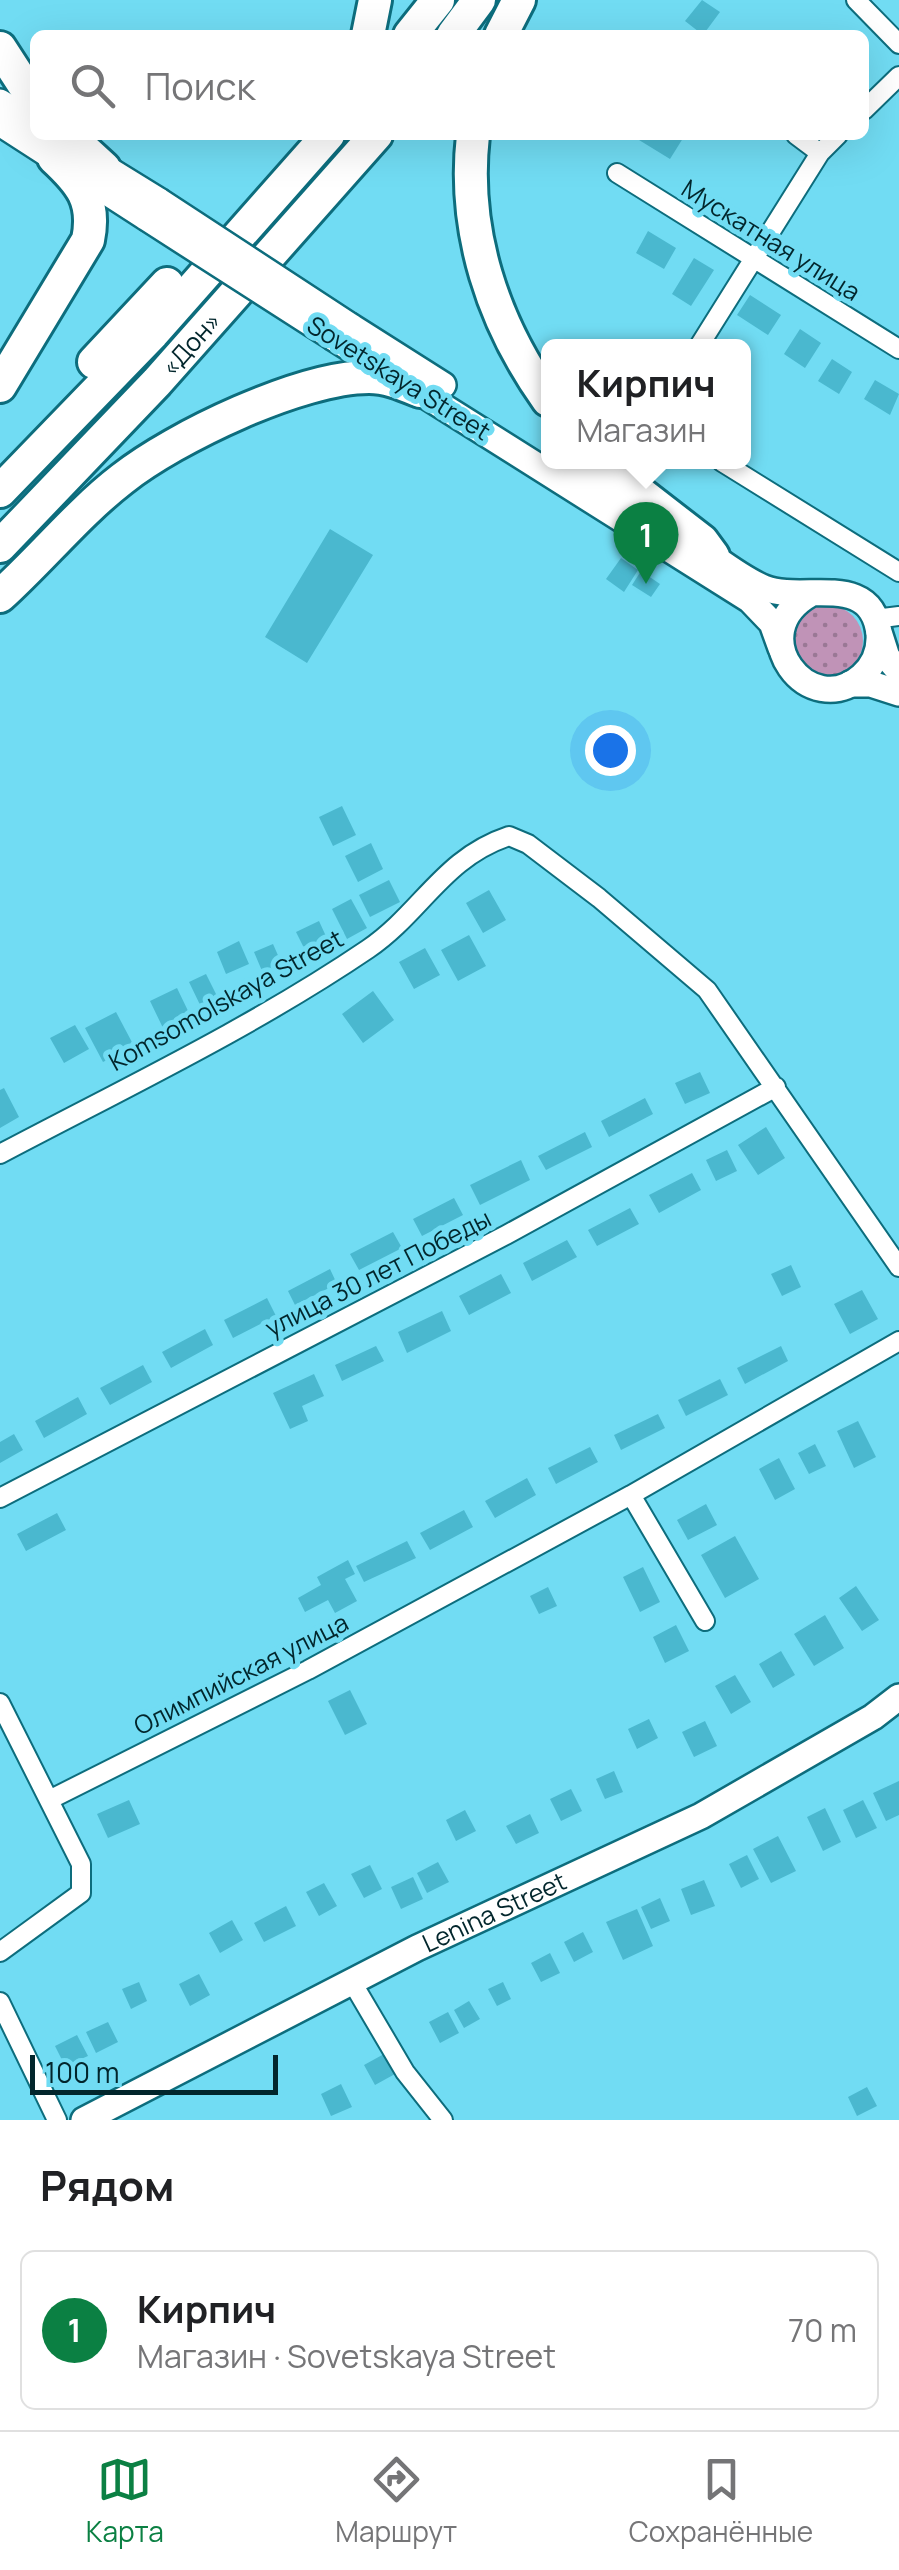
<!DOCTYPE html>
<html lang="ru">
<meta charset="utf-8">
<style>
body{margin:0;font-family:Manrope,sans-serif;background:#f2f2f2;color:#202124}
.scale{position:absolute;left:30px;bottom:25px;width:248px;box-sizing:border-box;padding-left:10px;border:5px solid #02262c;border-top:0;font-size:28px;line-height:35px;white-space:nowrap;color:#02262c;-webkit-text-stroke:8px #71dcf3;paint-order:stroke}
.you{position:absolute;left:610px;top:750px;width:35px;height:35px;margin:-25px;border:8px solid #fff;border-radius:50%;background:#1a73e8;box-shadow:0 0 0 15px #1a73e833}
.badge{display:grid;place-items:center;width:65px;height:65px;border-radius:50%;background:#0b8043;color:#fff;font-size:32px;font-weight:700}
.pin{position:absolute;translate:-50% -82px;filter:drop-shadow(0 2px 5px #0008)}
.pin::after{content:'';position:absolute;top:52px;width:35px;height:30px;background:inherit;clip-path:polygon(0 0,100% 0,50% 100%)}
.popup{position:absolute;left:541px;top:339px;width:210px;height:130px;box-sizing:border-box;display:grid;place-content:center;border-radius:15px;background:#fff;filter:drop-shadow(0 2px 8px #0005);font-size:32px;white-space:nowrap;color:#757577}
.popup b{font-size:38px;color:#202124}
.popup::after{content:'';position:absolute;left:50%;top:100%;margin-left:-20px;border:20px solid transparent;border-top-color:#fff}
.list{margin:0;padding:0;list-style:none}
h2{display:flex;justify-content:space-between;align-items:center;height:130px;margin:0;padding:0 40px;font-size:42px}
h2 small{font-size:32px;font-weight:400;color:#757577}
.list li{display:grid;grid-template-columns:65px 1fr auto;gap:30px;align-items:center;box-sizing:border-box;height:160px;margin:0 20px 20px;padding:0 20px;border:2px solid #e0e0e0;border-radius:15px}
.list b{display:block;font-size:38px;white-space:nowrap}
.list p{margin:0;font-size:32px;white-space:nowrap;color:#757577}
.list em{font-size:32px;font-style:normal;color:#757577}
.icon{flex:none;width:55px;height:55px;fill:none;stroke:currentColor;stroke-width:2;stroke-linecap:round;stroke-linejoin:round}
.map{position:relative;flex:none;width:899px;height:2120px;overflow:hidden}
.search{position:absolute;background:#fff;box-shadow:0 10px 40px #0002;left:30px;right:30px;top:30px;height:110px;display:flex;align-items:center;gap:25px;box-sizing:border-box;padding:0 35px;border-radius:15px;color:#757577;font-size:38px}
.sheet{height:310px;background:#fff}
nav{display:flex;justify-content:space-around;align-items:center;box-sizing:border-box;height:140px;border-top:2px solid #e0e0e0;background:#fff;font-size:28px;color:#757577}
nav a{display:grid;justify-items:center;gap:5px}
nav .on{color:#0b8043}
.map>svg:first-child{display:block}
.green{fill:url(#green-dots)}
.building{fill:#4ab8cf}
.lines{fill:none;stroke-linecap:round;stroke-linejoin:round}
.street-casing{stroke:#0d6d7d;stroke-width:22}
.secondary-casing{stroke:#0d6d7d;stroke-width:30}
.highway-casing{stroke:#0d6d7d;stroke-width:38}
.street{stroke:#fff;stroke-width:18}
.secondary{stroke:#fff;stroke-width:25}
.highway{stroke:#fff;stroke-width:32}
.secondary-bridge-casing{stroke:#0d6d7d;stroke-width:30;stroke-linecap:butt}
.secondary-bridge{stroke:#fff;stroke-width:25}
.labels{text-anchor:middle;stroke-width:10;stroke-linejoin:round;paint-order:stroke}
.street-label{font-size:25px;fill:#02262c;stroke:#71dcf3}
</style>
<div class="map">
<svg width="899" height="2120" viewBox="0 0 899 2120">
<defs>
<pattern id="green-dots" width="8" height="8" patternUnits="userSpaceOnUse" patternTransform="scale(2.5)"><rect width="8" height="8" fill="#c093b7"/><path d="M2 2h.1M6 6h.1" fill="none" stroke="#9a7895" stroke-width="1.8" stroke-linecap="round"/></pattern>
</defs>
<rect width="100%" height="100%" fill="#71dcf3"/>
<!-- green -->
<path class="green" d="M791 641a36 36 0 1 1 72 0a36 36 0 1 1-72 0Z"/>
<!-- building -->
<path class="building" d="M702,0l18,12 -17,23 -18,-14z
M642,135h43l-15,24 -31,-19z
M648,231l28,17 -12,21 -28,-16z
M694,258l20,12 -23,36 -19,-12z
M750,295l31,20 -13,20 -31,-20z
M800,329l21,14 -16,25 -21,-14z
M832,359l20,13 -13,22 -21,-13z
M875,380l24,14 -9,21 -26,-16z
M330,529l43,26 -66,108 -42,-26z
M621,558l17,12 -14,22 -18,-13z
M641,571l19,13 -9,13 -19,-12z
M342,806l14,29 -23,11 -14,-29z
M371,843l12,26 -25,13 -13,-26z
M389,880l11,22 -30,15 -11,-22z
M489,890l17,30 -23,13 -17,-30z
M351,899l16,29 -20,11 -15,-30z
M319,921l11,24 -22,11 -12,-24z
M469,935l17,31 -28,15 -17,-31z
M239,941l10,23 -23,10 -9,-22z
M273,944l11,25 -19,9 -11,-26z
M425,948l15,27 -26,14 -15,-27z
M206,974l14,28 -17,9 -14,-29z
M177,988l13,27 -27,13 -13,-27z
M373,991l21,29 -31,23 -21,-29z
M116,1012l18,34 -31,16 -18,-34z
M75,1025l14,24 -25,14 -14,-25z
M700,1072l10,21 -25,11 -10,-21z
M4,1088l15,29 -19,11v-38z
M645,1098l8,16 -44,23 -8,-16z
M766,1127l19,31 -27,17 -20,-30z
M585,1132l7,15 -46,23 -8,-14z
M727,1150l10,21 -21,10 -10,-21z
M521,1160l9,20 -50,25 -10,-20z
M692,1173l9,17 -42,23 -10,-18z
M454,1198l9,17 -41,21 -9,-17z
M630,1208l9,16 -42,22 -9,-16z
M393,1232l9,16 -43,22 -9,-16z
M567,1240l10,17 -45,24 -9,-18z
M791,1265l10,22 -19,9 -11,-22z
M330,1269l7,15 -42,21 -7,-14z
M501,1274l10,19 -42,22 -10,-19z
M862,1290l16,29 -28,15 -16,-30z
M267,1298l9,18 -43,22 -9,-18z
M442,1311l9,20 -44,22 -9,-21z
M205,1329l8,16 -42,23 -9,-16z
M376,1346l8,15 -42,20 -7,-16z
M781,1346l7,15 -43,23 -8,-16z
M143,1365l9,17 -42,23 -10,-17z
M314,1374l10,22 -22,10 6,15 -18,8 -17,-36z
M720,1379l8,16 -42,21 -8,-16z
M78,1397l9,17 -43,24 -9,-17z
M658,1414l7,14 -44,22 -7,-15z
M858,1421l18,36 -22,11 -17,-37z
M14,1434l9,16 -23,13v-21z
M815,1444l11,22 -17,8 -11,-21z
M590,1447l8,15 -42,22 -8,-16z
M779,1458l16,31 -20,11 -16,-31z
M527,1478l9,17 -41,23 -10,-17z
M706,1504l11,21 -29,15 -11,-20z
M464,1510l9,17 -43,23 -10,-17z
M57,1513l9,17 -40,21 -9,-17z
M735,1536l24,43 -34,19 -24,-43z
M407,1541l9,17 -52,24 -8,-16z
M348,1560l7,14 -10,5 12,22 -22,12 -7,-13 -23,12 -7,-14 23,-13 -4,-8z
M643,1567l17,35 -20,10 -17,-35z
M856,1586l23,34 -17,11 -23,-33z
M548,1587l9,19 -18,8 -9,-18z
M825,1615l19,33 -30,18 -20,-32z
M676,1625l13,26 -24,12 -12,-26z
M781,1651l14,24 -22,13 -14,-24z
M735,1675l16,27 -20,12 -16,-28z
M350,1690l17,34 -22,11 -17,-34z
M649,1719l9,19 -21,11 -9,-20z
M705,1721l12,25 -23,11 -12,-25z
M614,1771l9,21 -18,7 -9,-20z
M899,1781v34l-13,6 -13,-28z
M571,1789l11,22 -21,10 -11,-22z
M129,1800l11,24 -32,14 -11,-24z
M863,1800l14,28 -21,10 -13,-28z
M825,1808l16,34 -18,9 -16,-34z
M465,1810l11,21 -20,10 -10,-21z
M530,1814l9,19 -23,11 -10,-18z
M778,1836l18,35 -25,12 -18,-34z
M747,1855l12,24 -18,9 -12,-24z
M438,1862l11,20 -22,11 -10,-20z
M370,1865l12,24 -18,9 -13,-24z
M413,1877l10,22 -22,10 -10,-22z
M704,1880l11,26 -24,9 -10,-26z
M324,1883l13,23 -18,10 -13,-24z
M660,1898l10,23 -19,8 -10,-22z
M286,1906l10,20 -32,16 -10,-19z
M637,1909l16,37 -30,14 -17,-38z
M232,1920l11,20 -23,13 -11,-20z
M583,1932l10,20 -19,10 -10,-20z
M550,1953l10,20 -19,9 -10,-19z
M199,1974l11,21 -20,11 -11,-22z
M139,1982l8,19 -16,8 -9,-20z
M503,1982l8,17 -14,7 -9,-17z
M469,2001l11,18 -16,9 -10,-18z
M448,2012l11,21 -19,10 -11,-21z
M108,2022l10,20 -22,11 -10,-21z
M77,2035l11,21 -23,10 -10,-20z
M384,2054l11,20 -20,11 -11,-20z
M341,2084l11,23 -21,9 -10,-22z
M867,2087l10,19 -20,10 -9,-19z"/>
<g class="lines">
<defs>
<path id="street" d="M856,0l43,44
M864,110l35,-34
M796,135l24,18
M617,173l282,176
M699,346l121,-193 18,-18
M722,462l177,110
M875,619l24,-3
M0,1154c123,-65 253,-127 368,-205 54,-37 75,-91 141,-113l19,8 71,54 108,92 192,277
M631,1495l74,126
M0,1498l506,-263 270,-148
M0,1703l81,161v29l-81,59
M51,1799l257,-129 323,-175 268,-154
M352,1982l53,90 38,48
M0,2002l57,118"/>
<g id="secondary">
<path d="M0,102l35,22"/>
<path d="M0,123l147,95"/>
<path d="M52,135l107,66"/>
<path d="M350,326l93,59"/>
<path d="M334,338l416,262 22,23 9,25"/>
<path d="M564,462l80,50"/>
<path d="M699,547c21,14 43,32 65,41 39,16 108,-18 115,46 1,16 -5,31 -17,42 -53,47 -121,-43 -52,-82"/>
<path d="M879,632l8,25 12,14"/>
<path d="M850,684h21l28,9"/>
<path id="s1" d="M84,2120l333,-172 284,-132 172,-99 26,-20"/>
</g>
<g id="highway">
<path d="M368,35l7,-35"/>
<path d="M410,35l28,-35"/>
<path d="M453,35l26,-35"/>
<path d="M501,35l18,-35"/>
<path d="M0,48l35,54"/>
<path d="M68,135l36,33"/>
<path d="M473,135c-11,96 20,188 75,265"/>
<path d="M94,362l73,-78"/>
<path d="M0,386l88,-146c8,-39 -7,-57 -34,-82"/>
<path d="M600,462l102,79 11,15"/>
<path d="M0,491l153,-158 175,-198"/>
<path id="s2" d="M0,546l157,-164 219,-247"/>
<path d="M0,596c42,-38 78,-83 122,-117 53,-42 179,-102 247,-102 18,0 34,7 51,14"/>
</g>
</defs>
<!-- street casing -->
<use href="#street" class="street-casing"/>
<!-- secondary casing -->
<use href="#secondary" class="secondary-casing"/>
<!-- highway casing -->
<use href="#highway" class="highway-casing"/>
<!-- street -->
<use href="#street" class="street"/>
<!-- secondary -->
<use href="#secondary" class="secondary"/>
<!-- highway -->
<use href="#highway" class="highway"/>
<defs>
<path id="secondary-bridge" d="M159,201l191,125
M147,218l187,120"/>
</defs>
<!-- secondary-bridge casing -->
<use href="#secondary-bridge" class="secondary-bridge-casing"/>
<!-- secondary-bridge -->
<use href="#secondary-bridge" class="secondary-bridge"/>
</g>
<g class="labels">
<!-- street labels -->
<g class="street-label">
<text transform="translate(771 240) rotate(32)" y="9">Мускатная улица</text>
<text dy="9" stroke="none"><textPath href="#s2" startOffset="278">«Дон»</textPath></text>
<text transform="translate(399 378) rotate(32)" y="9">Sovetskaya Street</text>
<text transform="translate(226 1000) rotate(-29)" y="9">Komsomolskaya Street</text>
<text transform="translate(378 1273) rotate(-27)" y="9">улица 30 лет Победы</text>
<text transform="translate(241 1674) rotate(-27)" y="9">Олимпийская улица</text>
<text dy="9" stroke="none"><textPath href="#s1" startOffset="460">Lenina Street</textPath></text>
</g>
</g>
</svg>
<div class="scale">100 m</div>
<div class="you"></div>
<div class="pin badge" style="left:646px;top:584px">1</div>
<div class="popup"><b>Кирпич</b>Магазин</div>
<div class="search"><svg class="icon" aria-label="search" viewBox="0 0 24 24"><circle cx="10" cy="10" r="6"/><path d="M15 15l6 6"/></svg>Поиск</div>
</div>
<section class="sheet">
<h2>Рядом<small></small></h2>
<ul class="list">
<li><span class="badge">1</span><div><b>Кирпич</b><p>Магазин · Sovetskaya Street</p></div><em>70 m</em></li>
</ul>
</section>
<nav>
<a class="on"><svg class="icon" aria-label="map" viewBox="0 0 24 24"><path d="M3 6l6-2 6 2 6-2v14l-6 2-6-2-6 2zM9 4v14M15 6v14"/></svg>Карта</a>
<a><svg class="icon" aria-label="directions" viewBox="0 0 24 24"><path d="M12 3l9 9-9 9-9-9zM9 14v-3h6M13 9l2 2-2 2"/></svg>Маршрут</a>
<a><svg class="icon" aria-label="saved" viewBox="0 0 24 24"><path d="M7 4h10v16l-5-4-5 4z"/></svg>Сохранённые</a>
</nav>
